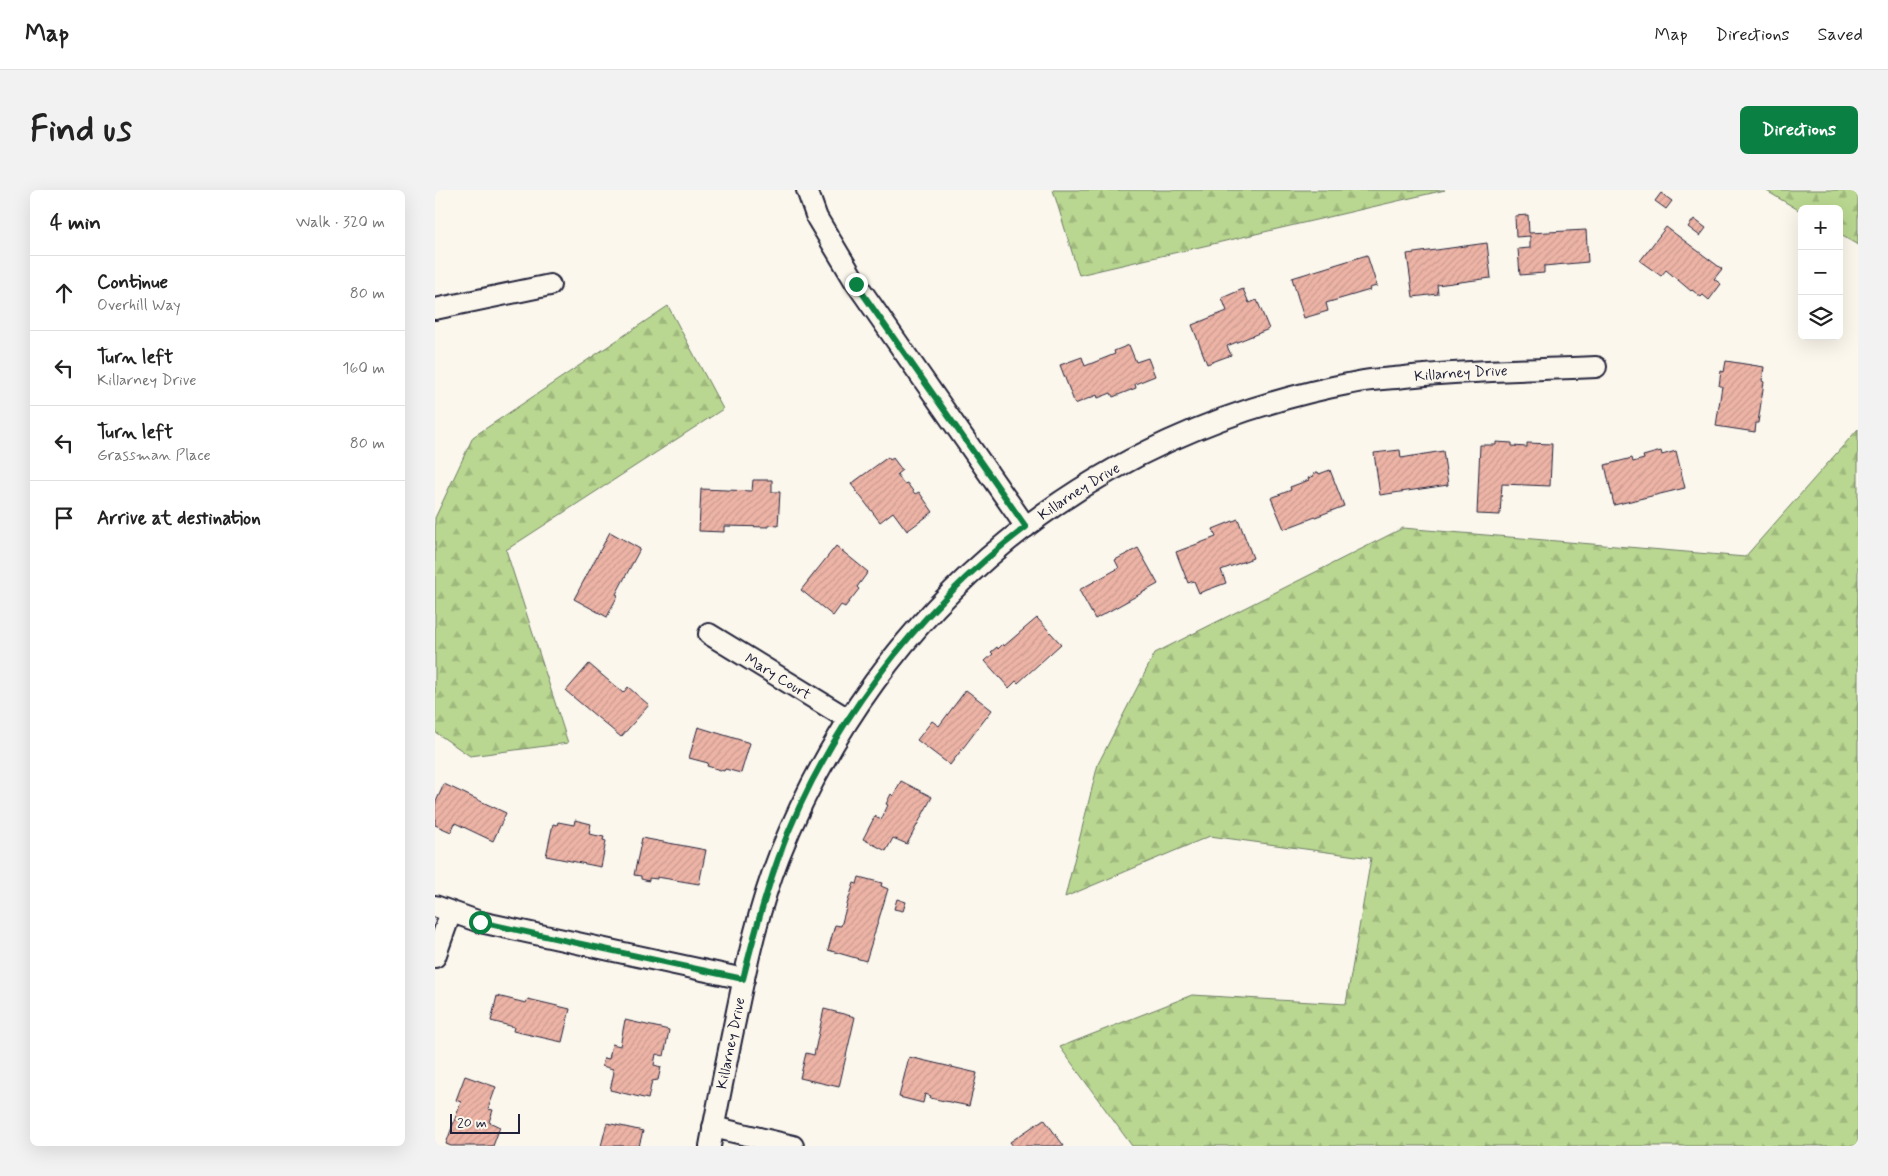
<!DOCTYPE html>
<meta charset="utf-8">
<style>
body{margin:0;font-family:Mynerve,sans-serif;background:#f2f2f2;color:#222}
.controls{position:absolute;right:15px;top:15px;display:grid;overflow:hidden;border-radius:8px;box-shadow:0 5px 20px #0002}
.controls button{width:45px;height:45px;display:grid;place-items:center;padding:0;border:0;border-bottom:1px solid #e0e0e0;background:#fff;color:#222;font:25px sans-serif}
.scale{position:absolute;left:15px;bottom:12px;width:70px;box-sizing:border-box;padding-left:5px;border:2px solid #22223b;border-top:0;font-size:14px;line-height:18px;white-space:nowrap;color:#22223b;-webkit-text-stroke:4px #fbf7ec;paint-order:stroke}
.stop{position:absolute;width:15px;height:15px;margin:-11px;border:4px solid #0b8043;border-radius:50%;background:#fff}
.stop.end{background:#0b8043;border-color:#fff;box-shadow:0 1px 5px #0008}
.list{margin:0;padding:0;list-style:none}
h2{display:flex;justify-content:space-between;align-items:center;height:65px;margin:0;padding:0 20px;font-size:21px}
h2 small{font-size:16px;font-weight:400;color:#767676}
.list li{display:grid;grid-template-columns:32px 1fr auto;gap:15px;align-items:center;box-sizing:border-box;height:75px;padding:0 20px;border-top:1px solid #e0e0e0}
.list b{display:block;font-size:19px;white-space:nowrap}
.list p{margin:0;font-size:16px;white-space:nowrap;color:#767676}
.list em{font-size:16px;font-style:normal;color:#767676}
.icon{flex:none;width:28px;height:28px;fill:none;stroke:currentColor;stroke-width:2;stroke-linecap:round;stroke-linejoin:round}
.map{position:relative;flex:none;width:1423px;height:956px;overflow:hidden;border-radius:8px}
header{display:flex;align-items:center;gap:30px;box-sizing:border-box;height:70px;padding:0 25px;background:#fff;border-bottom:1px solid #e0e0e0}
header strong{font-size:24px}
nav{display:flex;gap:28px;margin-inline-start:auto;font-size:18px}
.intro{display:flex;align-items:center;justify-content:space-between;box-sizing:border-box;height:120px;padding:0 30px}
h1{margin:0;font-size:35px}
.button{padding:12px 22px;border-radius:8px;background:#0b8043;color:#fff;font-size:18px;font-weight:700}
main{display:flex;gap:30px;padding:0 30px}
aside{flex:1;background:#fff;border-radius:8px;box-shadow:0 5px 20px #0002}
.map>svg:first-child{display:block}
.forest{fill:url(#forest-firs);stroke:#6e7c66}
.building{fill:url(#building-hatch);stroke:#22223b}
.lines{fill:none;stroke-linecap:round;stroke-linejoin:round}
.street-casing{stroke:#22223b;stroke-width:24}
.street{stroke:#fbf7ec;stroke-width:20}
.route{stroke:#0b8043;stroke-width:6}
.labels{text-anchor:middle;stroke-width:4;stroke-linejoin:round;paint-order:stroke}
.street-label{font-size:15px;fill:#22223b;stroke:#fbf7ec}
</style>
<header>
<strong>Map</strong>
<nav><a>Map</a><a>Directions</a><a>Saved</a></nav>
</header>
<div class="intro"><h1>Find us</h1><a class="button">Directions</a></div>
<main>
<aside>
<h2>4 min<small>Walk · 320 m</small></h2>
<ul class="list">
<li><svg class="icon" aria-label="ahead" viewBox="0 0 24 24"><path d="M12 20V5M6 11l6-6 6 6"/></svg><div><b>Continue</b><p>Overhill Way</p></div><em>80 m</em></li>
<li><svg class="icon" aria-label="left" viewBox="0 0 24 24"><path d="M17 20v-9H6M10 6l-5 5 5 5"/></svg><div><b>Turn left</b><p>Killarney Drive</p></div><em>160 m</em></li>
<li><svg class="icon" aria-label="left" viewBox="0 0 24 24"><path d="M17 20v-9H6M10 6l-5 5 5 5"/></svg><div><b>Turn left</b><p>Grassman Place</p></div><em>80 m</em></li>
<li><svg class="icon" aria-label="arrive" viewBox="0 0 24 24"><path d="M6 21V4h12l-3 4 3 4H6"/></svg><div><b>Arrive at destination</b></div></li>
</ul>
</aside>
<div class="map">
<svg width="1423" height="956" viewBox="0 0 1423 956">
<defs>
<pattern id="forest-firs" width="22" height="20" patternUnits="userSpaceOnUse" patternTransform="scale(1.25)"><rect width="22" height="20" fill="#b9d790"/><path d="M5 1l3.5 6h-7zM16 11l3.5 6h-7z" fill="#9fb87d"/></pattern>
<pattern id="building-hatch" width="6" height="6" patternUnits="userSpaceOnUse" patternTransform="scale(1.25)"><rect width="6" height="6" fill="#edb4a6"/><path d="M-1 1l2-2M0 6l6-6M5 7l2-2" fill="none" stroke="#cb9a90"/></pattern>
</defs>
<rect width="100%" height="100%" fill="#fbf7ec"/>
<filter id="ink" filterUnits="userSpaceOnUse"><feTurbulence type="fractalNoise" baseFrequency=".02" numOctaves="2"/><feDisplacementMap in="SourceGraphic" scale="10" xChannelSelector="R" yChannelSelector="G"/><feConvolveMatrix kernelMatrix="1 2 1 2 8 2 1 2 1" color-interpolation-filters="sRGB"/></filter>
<g filter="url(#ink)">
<!-- forest -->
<path class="forest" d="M618,0h392l-366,85z
M1330,0h93v55l-19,-11v-25h-37v3z
M233,116l55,103 -217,141 62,193 -98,13 -35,-24v-214l38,-81z
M1423,239v717h-726l-72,-99 132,-52 154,9 25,-146 -161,-22 -145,61 33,-133 57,-111 248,-125 342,29z"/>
<!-- building -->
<path class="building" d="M1226,3l11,8 -6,8 -11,-8z
M1093,25l1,18 57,-3 2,32 -44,4v7l-24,2 -2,-26 12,-1v-12l-14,1 -1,-21z
M1259,29l12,9 -6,8 -12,-9z
M1231,37l56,42 -8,10 7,5 -12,16 -6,-5 -2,2 -9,-7 -1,1 -25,-21 -5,6 -21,-15z
M1052,53l4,35 -54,7 1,9 -25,3 -6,-43z
M932,65l10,31 -8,2 1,2 -44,13 2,8 -24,7 -12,-40z
M808,99l6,14 8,-3 12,29 -42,17 4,9 -24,9 -15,-39 35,-14 -5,-13z
M694,155l7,17 12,-4 7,18 -20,8 1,4 -23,9 -2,-4 -13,5 -1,-3 -22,9 -15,-39 22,-8 3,9 30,-12 -1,-3z
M1291,171l38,6 -2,14 2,1 -6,41h-2l-1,9 -39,-6 6,-40h-3l2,-15 3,1z
M1061,252l16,1v3l15,1v-4l25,1 -2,42 -48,-2 -2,31 -23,-1 3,-69h16z
M965,260l1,8 42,-7 5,34 -68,10 -6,-42z
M1226,261l1,4 14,-4 9,37 -71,17 -9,-40 27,-7 1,4 11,-3 -1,-3z
M453,267l2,3 3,-2 9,12 -5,4 7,10 3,-1 8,11 4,-2 14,20 -26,19 -14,-19 -13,10 -29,-38z
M895,280l14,36 -60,23 -13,-31 20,-8 -1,-3 19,-7 -1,-2 6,-2 -1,-2 5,-2 1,2z
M318,290h19v12h8l-2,34 -9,-1v2l-45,-1v6l-25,-1 2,-42 51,2z
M803,329l15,39 -32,12 5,13 -27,10 -5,-12 -6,2 -12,-31 40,-15 -3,-8z
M175,342l30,17 -24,45 2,1 -11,22 -33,-18z
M401,356l32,26 -11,15 2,2 -14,18 -4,-2 -8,11 -32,-26z
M703,358l20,36 -63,35 -16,-29 40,-22 -4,-8z
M602,428l24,26 -43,39 -2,-2 -7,7 -24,-27 8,-7 -2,-2 6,-5 1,2 5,-5 1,2z
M154,474l34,29 5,-6 21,18 -28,32 -55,-46z
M531,500l26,20 -42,55 -33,-25 15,-19 7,5z
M263,537l52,16 -9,30 -16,-4 -1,2 -17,-5 1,-3 -19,-5z
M466,591l31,16 -25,47 -14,-6 -7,13 -23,-12 12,-23 6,4 7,-15 -2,-1 5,-10 2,2z
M9,594l62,29 -13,28 -38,-18 -4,9 -16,-7v-21z
M140,630l16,4 -2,10 15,3 -1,3 3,1 -5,26 -55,-11 7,-32 4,1 1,-3 16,3z
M207,648l64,12 -7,34 -42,-7v2l-8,-1v3l-8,-2v-3l-7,-1z
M424,687l23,6 -1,3 7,3 -22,72 -38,-11 7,-25 6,1 7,-25 6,-18 3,1z
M462,709l9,3 -3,9 -9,-2z
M62,806l29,7 2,-4 42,10 -8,33 -49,-11 1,-4 -23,-6z
M389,819l31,8 -16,70 -39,-9 6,-25 8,2z
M190,830l44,10 -5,26 -8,-2 -2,11 7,2 -3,13 -6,1 -4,18 -38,-9 4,-18 -2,-1 1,-2 -11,-3 2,-8 5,1 3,-15 8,2z
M474,867l68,16 -8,33 -39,-8 1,-2 -6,-2 -2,9 -24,-6z
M30,886l31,11 -8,22 5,1 -4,12 11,5 -7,19h-42l-5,-2 15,-42 -5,-2z
M609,929l20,27h-51l-3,-4z
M172,933l36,8 -4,15h-38z"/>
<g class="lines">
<defs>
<g id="street">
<path d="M372,0l10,28 39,65 170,244"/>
<path d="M0,119l115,-24"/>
<path id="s1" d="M274,444l139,85"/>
<path d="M0,716l45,16 264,57"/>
<path d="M0,767l16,-45"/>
<path d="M278,937l80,19"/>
<path id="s2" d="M275,956c8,-43 17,-87 26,-130 11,-54 23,-109 43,-160 101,-253 311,-425 579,-474 15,-3 31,-3 46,-5 64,-7 128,-7 192,-10"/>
</g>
</defs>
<!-- street casing -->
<use href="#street" class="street-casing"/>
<!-- street -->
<use href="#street" class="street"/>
</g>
</g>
<g class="lines" filter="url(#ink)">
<!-- route -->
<path class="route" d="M45,732l263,57c10,-40 21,-81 35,-120 46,-128 139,-250 248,-332l-170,-243"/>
</g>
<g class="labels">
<!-- street labels -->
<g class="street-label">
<text dy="5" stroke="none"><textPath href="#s2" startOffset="1184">Killarney Drive</textPath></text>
<text dy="5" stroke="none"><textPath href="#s2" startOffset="779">Killarney Drive</textPath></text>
<text dy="5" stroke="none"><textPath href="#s1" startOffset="81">Mary Court</textPath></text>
<text dy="5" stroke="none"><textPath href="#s2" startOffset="105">Killarney Drive</textPath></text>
</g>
</g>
</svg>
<div class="controls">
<button>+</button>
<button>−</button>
<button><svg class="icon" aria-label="layers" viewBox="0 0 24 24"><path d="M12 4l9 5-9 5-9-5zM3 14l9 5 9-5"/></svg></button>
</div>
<div class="scale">20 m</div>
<div class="stop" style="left:45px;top:732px"></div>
<div class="stop end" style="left:421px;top:94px"></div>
</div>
</main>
